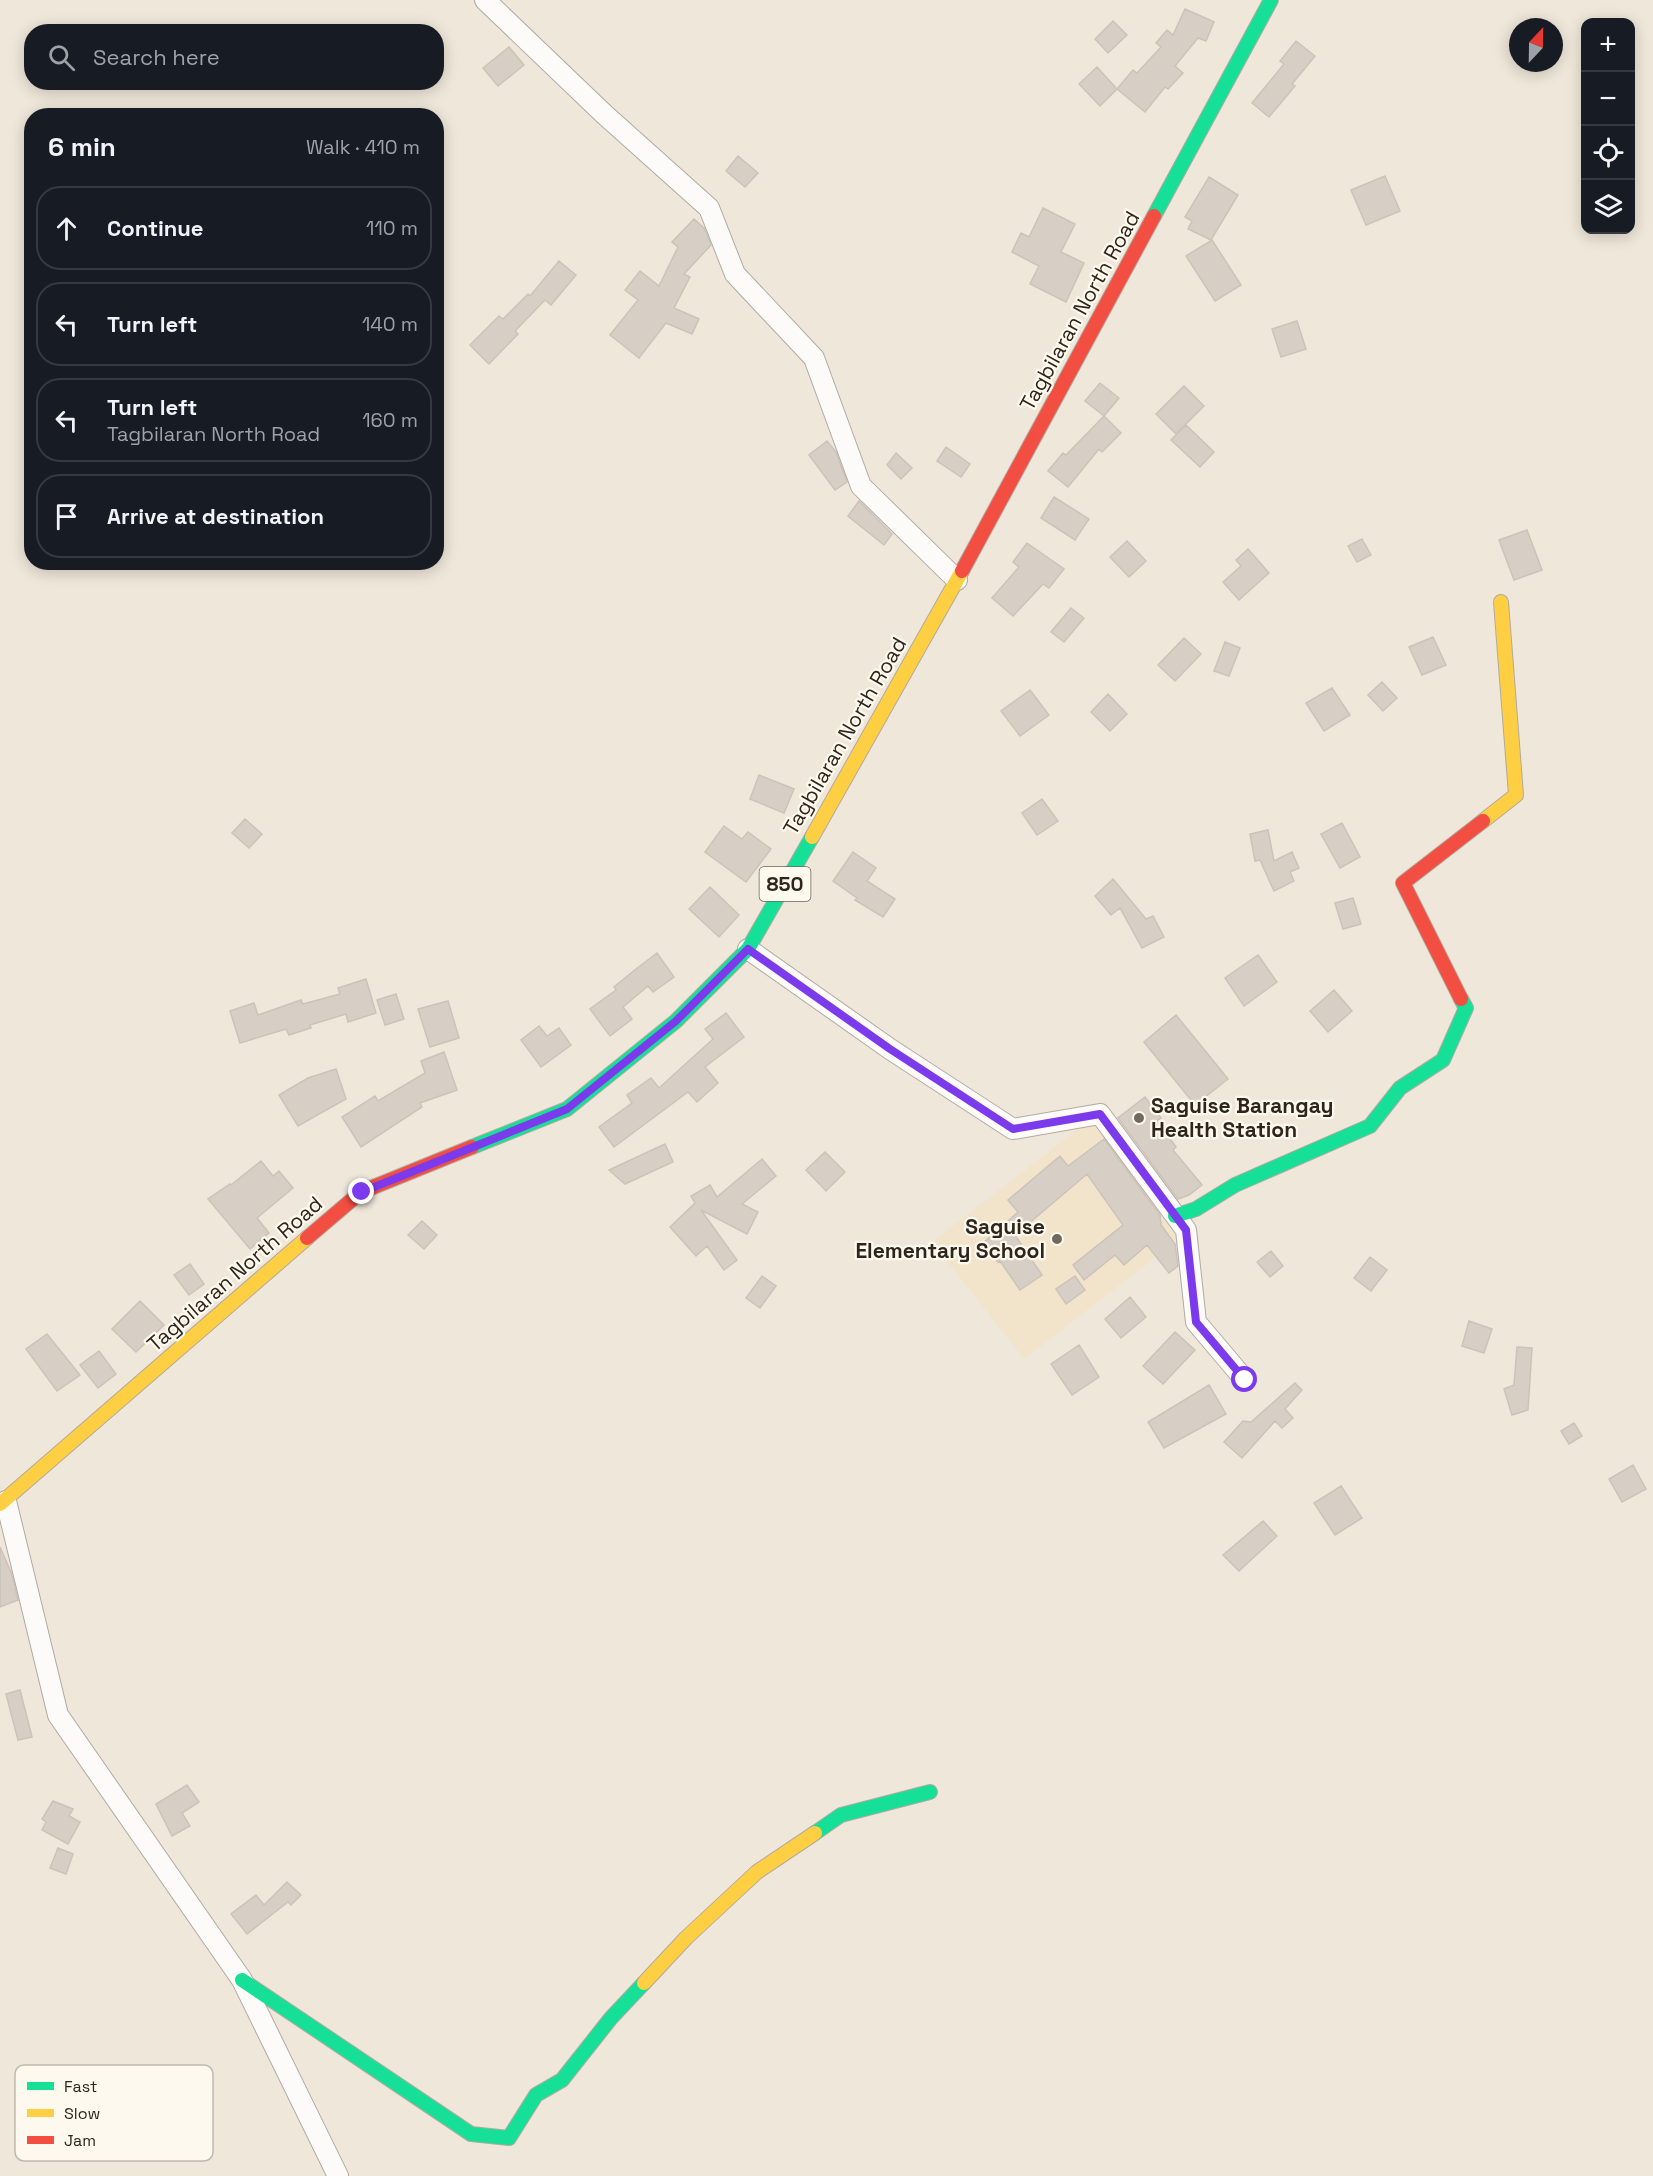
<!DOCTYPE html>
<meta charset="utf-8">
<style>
body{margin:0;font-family:"Space Grotesk",sans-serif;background:#20242c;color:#f1f3f6}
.controls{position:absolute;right:18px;top:18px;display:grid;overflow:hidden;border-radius:12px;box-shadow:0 3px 15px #0003}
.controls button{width:54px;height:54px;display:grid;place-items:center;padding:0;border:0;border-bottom:2px solid #363941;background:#171b24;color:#f1f3f6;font:30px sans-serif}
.compass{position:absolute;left:1509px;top:18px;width:54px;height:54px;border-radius:50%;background:#171b24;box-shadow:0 3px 15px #0003;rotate:22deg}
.stop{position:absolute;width:18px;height:18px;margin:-14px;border:4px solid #7c3aed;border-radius:50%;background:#fff}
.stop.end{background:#7c3aed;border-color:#fff;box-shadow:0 2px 6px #0008}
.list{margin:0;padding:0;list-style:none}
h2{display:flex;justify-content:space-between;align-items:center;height:78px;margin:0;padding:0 24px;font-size:26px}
h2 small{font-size:20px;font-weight:400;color:#9ea1a6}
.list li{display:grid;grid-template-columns:39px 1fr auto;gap:18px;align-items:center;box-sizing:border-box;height:84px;margin:0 12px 12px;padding:0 12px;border:2px solid #363941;border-radius:24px}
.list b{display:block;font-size:22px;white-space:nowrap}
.list p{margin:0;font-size:20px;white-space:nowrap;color:#9ea1a6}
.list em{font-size:20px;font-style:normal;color:#9ea1a6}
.icon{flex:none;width:33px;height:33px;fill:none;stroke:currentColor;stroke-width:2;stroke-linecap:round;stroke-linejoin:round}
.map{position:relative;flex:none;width:1653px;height:2176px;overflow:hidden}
.search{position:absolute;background:#171b24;box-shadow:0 3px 15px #0003;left:24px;top:24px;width:420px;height:66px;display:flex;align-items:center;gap:15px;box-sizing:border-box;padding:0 21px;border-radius:24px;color:#9ea1a6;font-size:22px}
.panel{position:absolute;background:#171b24;box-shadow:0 3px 15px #0003;left:24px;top:108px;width:420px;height:462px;border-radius:24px}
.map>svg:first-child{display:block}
.built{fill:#f2e4cb}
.building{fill:#d7cfc5;stroke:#cbc3b9;stroke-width:1.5}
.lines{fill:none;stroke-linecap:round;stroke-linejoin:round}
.street-casing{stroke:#b1aaa0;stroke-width:22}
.fast-casing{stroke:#b1aaa0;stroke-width:16}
.slow-casing{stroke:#b1aaa0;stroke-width:16}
.jam-casing{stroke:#b1aaa0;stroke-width:16}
.street{stroke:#fdfbf9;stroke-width:20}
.fast{stroke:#16e098;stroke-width:14}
.slow{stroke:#ffcf43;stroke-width:14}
.jam{stroke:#f24e42;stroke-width:14}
.route{stroke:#7c3aed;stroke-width:8}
.poi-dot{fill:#706a5e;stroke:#fef9ee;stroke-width:2}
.labels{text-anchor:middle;stroke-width:4.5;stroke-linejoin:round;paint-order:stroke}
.shield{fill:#fef9ee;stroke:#6b655b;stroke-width:1.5}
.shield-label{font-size:20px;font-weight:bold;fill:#2c261c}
.street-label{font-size:21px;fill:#2c261c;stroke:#fef9ee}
.poi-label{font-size:21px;font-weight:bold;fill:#2c261c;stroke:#fef9ee;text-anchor:start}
.key{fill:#fef9ee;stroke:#bfbaaf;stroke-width:1.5}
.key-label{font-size:16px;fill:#2c261c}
</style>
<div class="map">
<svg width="1653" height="2176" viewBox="0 0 1653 2176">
<rect width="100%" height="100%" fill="#efe7d9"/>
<!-- built -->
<path class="built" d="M1091,1119l92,117 -159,123 -92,-117z"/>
<!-- building -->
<path class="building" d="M1185,9l29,13 -8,19 -8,-3 -23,28 8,7 -15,16 -3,-2 -20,25 -28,-23 16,-19 4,3 24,-26 -5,-4 11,-13 6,5z
M1113,21l14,14 -19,18 -13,-14z
M1296,41l19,15 -23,28 3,2 -26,31 -17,-14 32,-39 -4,-3z
M509,47l15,18 -26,21 -15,-18z
M1097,67l20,22 -17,17 -21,-22z
M738,156l20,17 -13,14 -19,-16z
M1385,176l15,35 -34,14 -15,-35z
M1209,177l29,18 -27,45 -23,-11 4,-8 -7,-4z
M1043,208l32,16 -14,28 23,11 -18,39 -36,-18 9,-18 -27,-14 9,-19 8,4z
M694,219l10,9 7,17 -27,29 6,3 -16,31 25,11 -7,15 -26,-11 -27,35 -29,-23 28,-35 -13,-10 15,-19 19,15 19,-39 -6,-5z
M1212,240l29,45 -26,16 -29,-45z
M559,261l17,14 -25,30 -6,-5 -30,31 3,3 -29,30 -19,-19 29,-29 4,3 25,-25 2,2z
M1297,321l9,28 -25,8 -9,-28z
M1100,383l19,15 -15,18 -19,-15z
M1184,386l20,20 -28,28 -20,-20z
M1104,416l17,17 -19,19 -3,-3 -31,38 -20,-16 15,-18 3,2z
M1186,425l28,27 -14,15 -29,-27z
M827,441l9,11 11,30 -12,8 -26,-35z
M946,447l24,17 -9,13 -24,-16z
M896,453l16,15 -11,11 -14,-14z
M1054,497l35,22 -14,21 -34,-22z
M859,501l33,33 -8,11 -36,-29z
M1527,530l15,40 -28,10 -15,-40z
M1362,539l9,16 -14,7 -9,-16z
M1127,541l19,20 -17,16 -19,-20z
M1027,543l37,26 -15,19 -6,-4 -30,32 -21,-18 27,-31 -6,-5z
M1248,549l21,24 -30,27 -16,-18 18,-16 -5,-6z
M1071,608l13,10 -20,24 -13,-10z
M1433,637l13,28 -24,10 -13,-28z
M1184,638l17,16 -26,27 -17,-16z
M1225,642l15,6 -11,28 -15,-5z
M1382,682l15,16 -14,13 -15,-16z
M1332,688l18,27 -26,16 -18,-28z
M1030,690l19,25 -29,21 -19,-25z
M1108,694l19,20 -17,17 -19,-19z
M759,775l35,14 -10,24 -34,-14z
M1042,799l16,22 -21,14 -15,-22z
M245,819l17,15 -13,14 -17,-15z
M1342,823l18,34 -20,11 -19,-34z
M724,826l18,13 6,-7 23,17 -25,33 -41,-30z
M1268,830l6,31 18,-9 7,16 -9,4 4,9 -20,10 -14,-31 -5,1 -5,-27z
M853,852l23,16 -9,13 28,18 -12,18 -28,-17 2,-2 -24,-17z
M1113,879l33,40 7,-3 11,21 -22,11 -22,-40 -9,7 -16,-19z
M710,887l29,28 -20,22 -30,-28z
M1353,898l8,26 -18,5 -8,-26z
M657,953l17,24 -21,15 -5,-6 -25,21 9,12 -22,17 -20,-27 26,-19 -2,-3 22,-18z
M1258,955l19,27 -33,24 -19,-28z
M366,979l10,34 -28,9 -2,-8 -36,11 1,3 -22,7 -3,-6 -46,14 -10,-32 24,-8 4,12 43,-15 2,4 37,-10 -2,-6z
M1334,990l18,21 -24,21 -18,-21z
M396,994l8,25 -19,6 -8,-25z
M448,1001l11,37 -29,9 -12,-38z
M726,1013l18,24 -39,30 13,16 -21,19 -9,-10 -74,55 -15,-20 33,-24 -5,-8 24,-17 8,10 54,-49 -8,-10z
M1176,1015l52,64 -33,26 -51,-63z
M539,1026l8,10 12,-8 12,17 -30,22 -20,-27z
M444,1052l13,38 -37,13 2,4 -61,40 -19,-30 33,-21 3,5 47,-28 -4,-12z
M336,1069l10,30 -48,27 -19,-31 29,-17z
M1145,1097l16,21 -4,3 19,26 -3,3 29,35 -13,10 -11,4 -60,-81z
M1104,1139l56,76 1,10 14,19 3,22 -9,7 -22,-28 -23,20 -9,-10 -31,25 -11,-15 50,-40 -36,-51 -72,61 27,40 -22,15 -20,-29 -2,1 -16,-18 36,-32 -10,-12 52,-44 8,10z
M665,1144l8,18 -48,22 -16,-14z
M825,1152l20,20 -19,19 -20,-21z
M762,1159l14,17 -34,28 16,8 -11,22 -46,-24 36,50 -13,10 -17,-24 -11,10 -26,-29 25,-24 -4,-7 19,-11 7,12z
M261,1161l12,15 6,-5 14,17 -36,30 12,15 -19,16 -42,-50 22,-15 1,1z
M422,1221l15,14 -13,14 -16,-14z
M1271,1251l12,15 -13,11 -13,-15z
M1370,1257l17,13 -16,21 -17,-13z
M190,1264l14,20 -15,11 -15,-20z
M762,1276l14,10 -16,22 -14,-10z
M1075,1276l10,14 -19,14 -10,-15z
M1130,1297l16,20 -25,21 -16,-19z
M140,1301l24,24 -28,27 -24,-23z
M1469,1321l23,8 -8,24 -22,-7z
M1175,1332l20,18 -32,34 -20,-18z
M47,1334l33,41 -23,16 -31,-42z
M1079,1345l20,32 -27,18 -21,-31z
M1517,1347l15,1 -4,62 -16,5 -8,-26 10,-4z
M99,1351l17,23 -18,14 -18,-23z
M1295,1383l7,7 -17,19 8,9 -11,10 -7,-7 -33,37 -18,-16 19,-21 8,1z
M1209,1385l17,29 -62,34 -16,-26z
M1574,1423l8,13 -13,8 -8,-13z
M1633,1465l13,24 -24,13 -13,-23z
M1341,1486l21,32 -27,17 -21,-32z
M1263,1521l14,15 -38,35 -16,-16z
M0,1547l11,25 7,28 -18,7z
M20,1690l12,47 -14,3 -12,-46z
M187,1785l12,17 -17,11 8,13 -18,10 -16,-32z
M53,1801l20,8 -4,7 11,6 -12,22 -26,-14 4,-8 -4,-3z
M58,1848l15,6 -7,20 -16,-6z
M287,1882l14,13 -10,10 -3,-3 -41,32 -16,-20 25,-19 8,10z"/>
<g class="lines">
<defs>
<path id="street" d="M485,0l119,114 105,94 26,66 79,84 47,128 96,94
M748,949l142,100 123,80 87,-15 86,116 10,92 49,58
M6,1501l52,214 184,265 96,196"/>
<path id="fast" d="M1154,216l117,-216
M472,1147l95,-38 109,-88 72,-72 64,-112
M1175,1216l21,-7 39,-24 135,-59 30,-38 43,-28 23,-52 -5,-9
M815,1833l26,-18 89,-23
M242,1980l229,154 38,4 27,-43 26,-15 49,-62 33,-35"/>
<path id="slow" d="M1483,821l33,-26 -15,-193
M812,837l150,-266
M0,1504l307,-266
M644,1983l42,-45 71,-66 58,-39"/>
<path id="jam" d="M962,571l192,-355
M1461,999l-58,-116 80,-62
M307,1238l54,-46 111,-45"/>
</defs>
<!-- street casing -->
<use href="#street" class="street-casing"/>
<!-- fast casing -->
<use href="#fast" class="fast-casing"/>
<!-- slow casing -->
<use href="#slow" class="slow-casing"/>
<!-- jam casing -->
<use href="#jam" class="jam-casing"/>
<!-- street -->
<use href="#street" class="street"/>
<!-- fast -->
<use href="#fast" class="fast"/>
<!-- slow -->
<use href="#slow" class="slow"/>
<!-- jam -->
<use href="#jam" class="jam"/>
</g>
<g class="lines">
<!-- route -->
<path class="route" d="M362,1192l205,-83 109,-88 72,-72 142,100 123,80 87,-15 86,116 10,92 49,58"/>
</g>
<!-- markers -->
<g class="poi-dot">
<circle cx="1139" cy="1118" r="6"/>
<circle cx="1057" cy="1239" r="6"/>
</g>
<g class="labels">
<!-- shield labels -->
<rect class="shield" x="759.5" y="867" width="51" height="34" rx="4.5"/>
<g class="shield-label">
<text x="785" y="891">850</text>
</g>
<!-- street labels -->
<g class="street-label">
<text transform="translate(1080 311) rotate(-61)" y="7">Tagbilaran North Road</text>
<text transform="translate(845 736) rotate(-60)" y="7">Tagbilaran North Road</text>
<text transform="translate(235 1274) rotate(-41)" y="7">Tagbilaran North Road</text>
</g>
<!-- poi labels -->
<g class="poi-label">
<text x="1151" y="1113">Saguise Barangay<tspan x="1151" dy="24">Health Station</tspan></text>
<text x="1045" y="1234" text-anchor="end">Saguise<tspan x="1045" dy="24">Elementary School</tspan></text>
</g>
</g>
<!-- legend -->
<rect x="15" y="2065" width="198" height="96" rx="9" class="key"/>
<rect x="27" y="2082" width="27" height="8" fill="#16e098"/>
<rect x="27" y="2109" width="27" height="8" fill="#ffcf43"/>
<rect x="27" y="2136" width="27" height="8" fill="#f24e42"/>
<g class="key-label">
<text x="64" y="2092">Fast</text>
<text x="64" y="2119">Slow</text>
<text x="64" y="2146">Jam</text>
</g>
</svg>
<div class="controls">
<button>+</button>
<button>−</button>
<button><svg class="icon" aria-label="locate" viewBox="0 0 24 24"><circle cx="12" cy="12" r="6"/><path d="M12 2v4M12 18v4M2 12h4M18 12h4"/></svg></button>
<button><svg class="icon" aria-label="layers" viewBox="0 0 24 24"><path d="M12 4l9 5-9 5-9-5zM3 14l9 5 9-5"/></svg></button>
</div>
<svg class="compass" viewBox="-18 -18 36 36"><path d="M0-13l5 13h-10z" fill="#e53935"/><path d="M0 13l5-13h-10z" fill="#9ea1a6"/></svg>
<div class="stop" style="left:1245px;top:1380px"></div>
<div class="stop end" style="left:362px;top:1192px"></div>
<div class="search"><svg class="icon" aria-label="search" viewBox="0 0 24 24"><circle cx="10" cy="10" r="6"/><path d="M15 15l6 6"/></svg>Search here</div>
<section class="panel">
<h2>6 min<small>Walk · 410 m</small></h2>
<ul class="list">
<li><svg class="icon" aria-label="ahead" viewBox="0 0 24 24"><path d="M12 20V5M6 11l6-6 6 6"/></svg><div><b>Continue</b></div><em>110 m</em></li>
<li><svg class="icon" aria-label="left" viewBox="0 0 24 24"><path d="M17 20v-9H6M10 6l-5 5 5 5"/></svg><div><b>Turn left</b></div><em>140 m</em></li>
<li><svg class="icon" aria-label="left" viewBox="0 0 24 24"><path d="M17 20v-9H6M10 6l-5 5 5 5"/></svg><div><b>Turn left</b><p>Tagbilaran North Road</p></div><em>160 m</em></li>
<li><svg class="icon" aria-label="arrive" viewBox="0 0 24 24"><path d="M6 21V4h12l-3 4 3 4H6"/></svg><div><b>Arrive at destination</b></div></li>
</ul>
</section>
</div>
